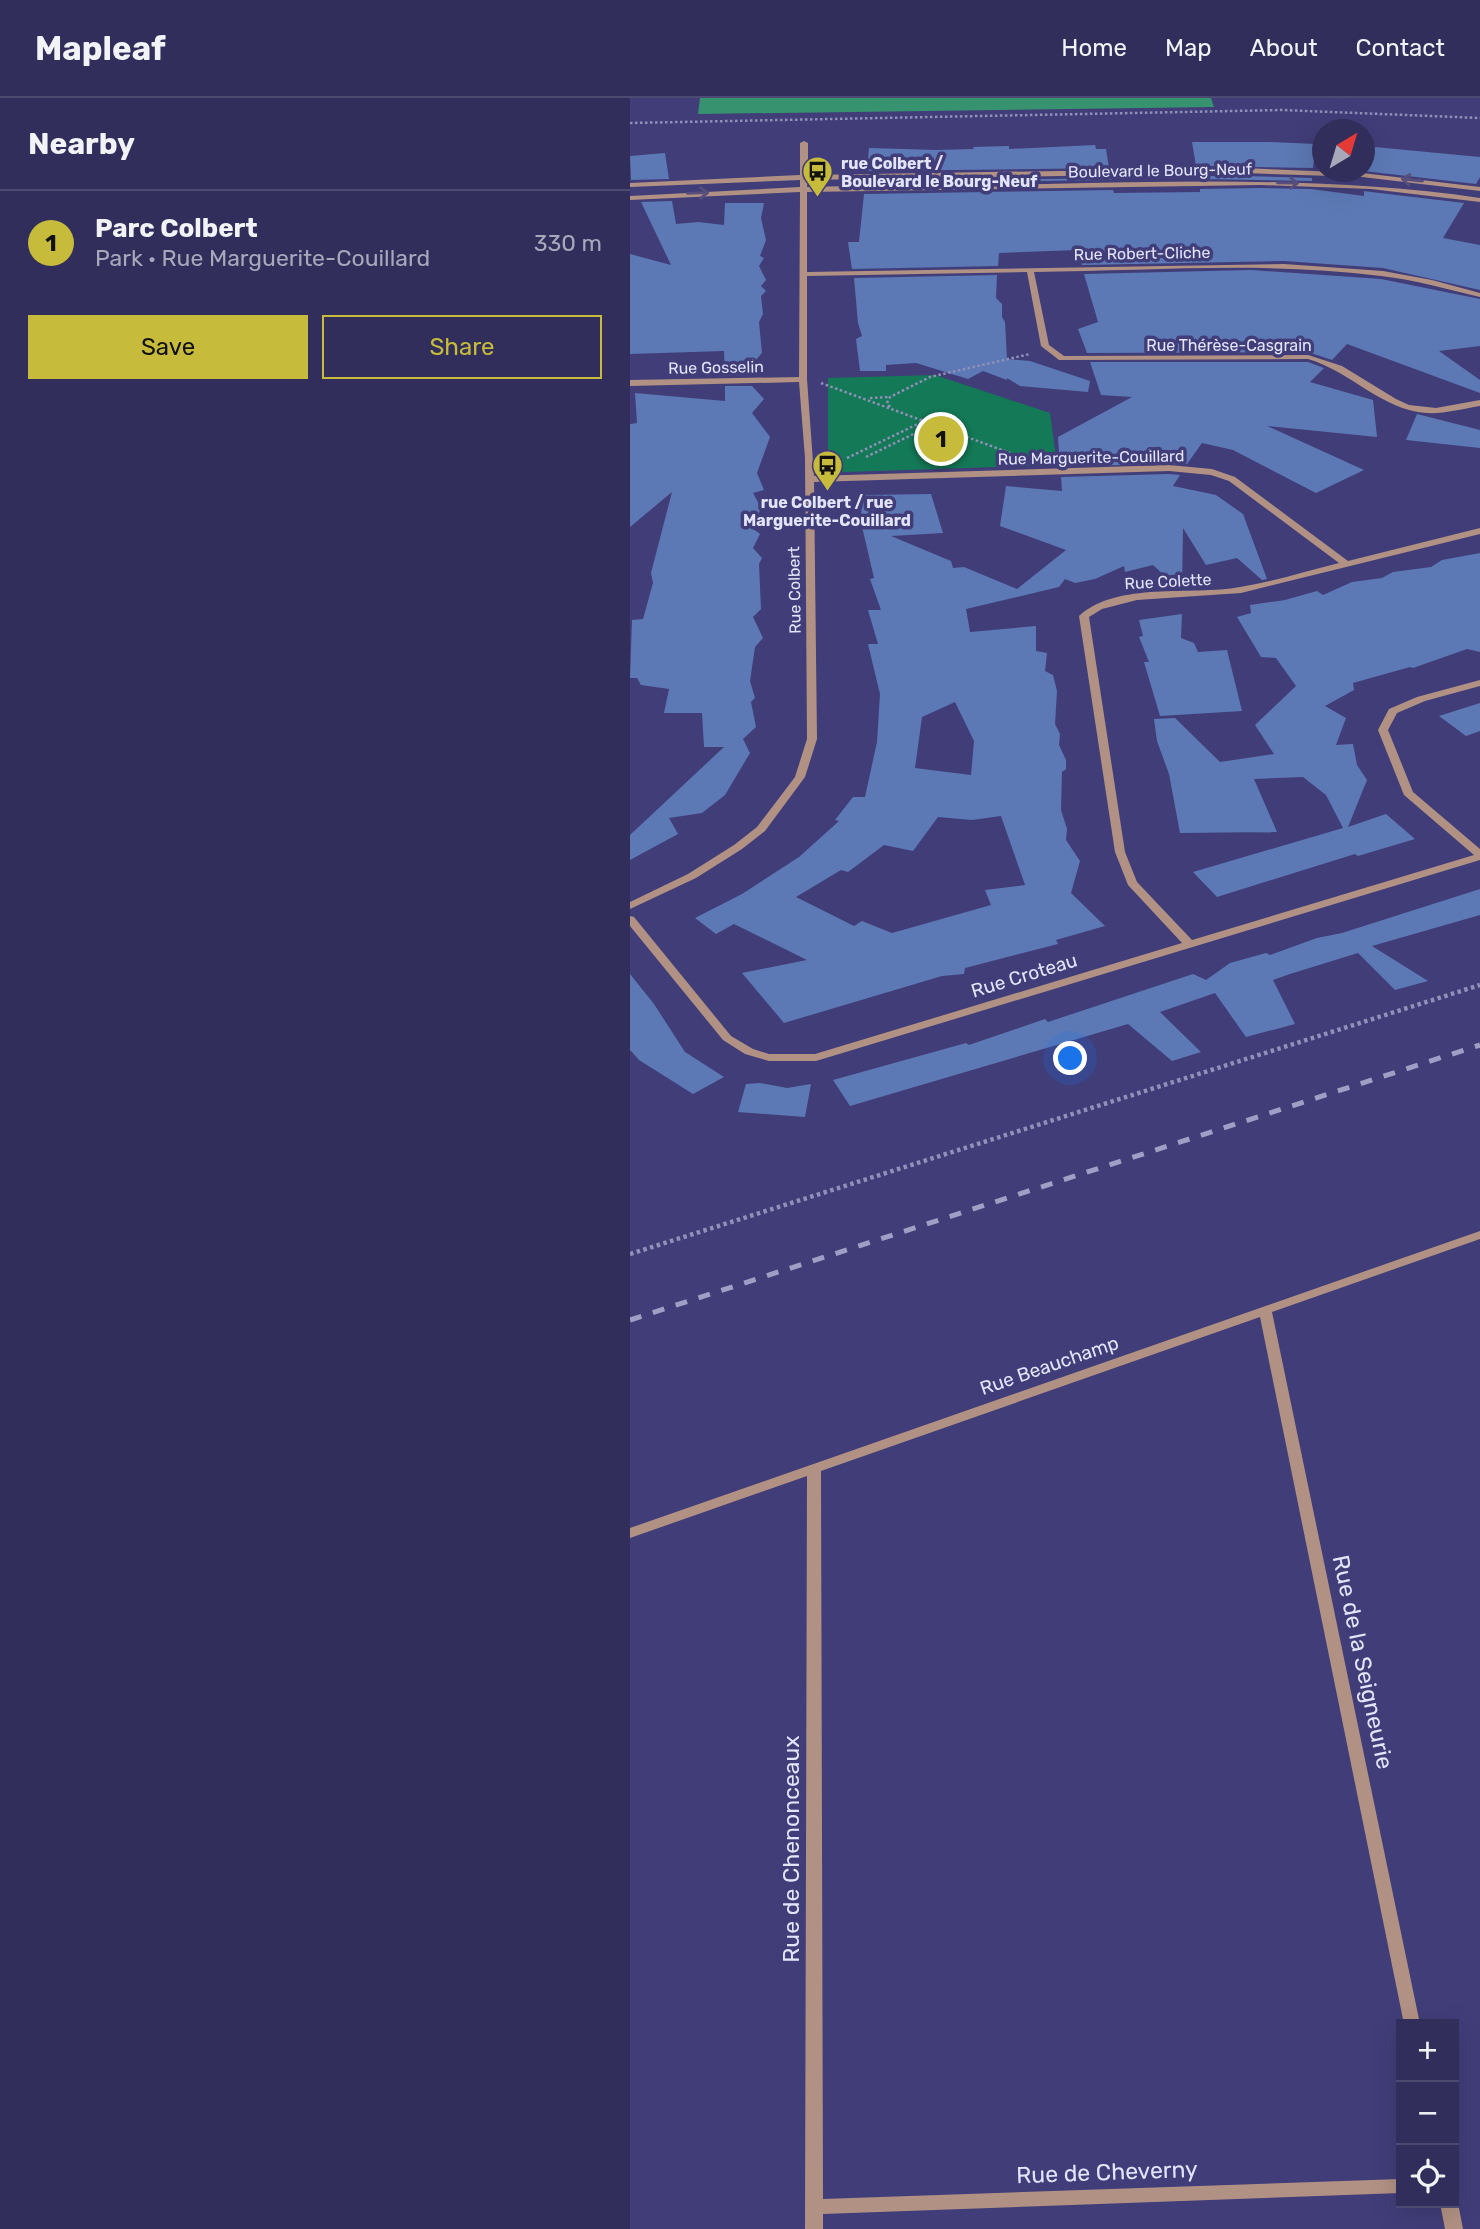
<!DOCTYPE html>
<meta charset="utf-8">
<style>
body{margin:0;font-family:Rubik,sans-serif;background:#393661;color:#f1f3f6}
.controls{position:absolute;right:21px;bottom:21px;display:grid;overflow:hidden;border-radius:0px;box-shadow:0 7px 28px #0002}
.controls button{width:63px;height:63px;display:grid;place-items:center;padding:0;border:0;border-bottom:2px solid #4c4a71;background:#312e5b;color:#f1f3f6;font:35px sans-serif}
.compass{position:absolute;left:682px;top:21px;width:63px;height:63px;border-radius:50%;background:#312e5b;box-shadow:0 7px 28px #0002;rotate:38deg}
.you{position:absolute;left:441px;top:961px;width:24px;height:24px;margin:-18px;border:5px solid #fff;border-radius:50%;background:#1a73e8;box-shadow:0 0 0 10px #1a73e833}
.badge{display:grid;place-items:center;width:46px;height:46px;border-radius:50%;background:#c7bb3b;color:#111;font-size:23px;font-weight:700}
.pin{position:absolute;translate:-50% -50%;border:4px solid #fff;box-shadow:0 2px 7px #0006}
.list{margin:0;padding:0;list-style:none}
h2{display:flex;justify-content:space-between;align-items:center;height:91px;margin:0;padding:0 28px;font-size:30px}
h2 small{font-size:23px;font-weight:400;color:#a8a8bb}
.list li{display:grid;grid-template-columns:46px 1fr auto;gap:21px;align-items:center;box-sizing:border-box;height:105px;padding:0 28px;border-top:2px solid #4c4a71}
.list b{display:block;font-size:26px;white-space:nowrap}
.list p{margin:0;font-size:23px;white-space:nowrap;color:#a8a8bb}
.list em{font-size:23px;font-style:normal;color:#a8a8bb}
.actions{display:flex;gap:14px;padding:21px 28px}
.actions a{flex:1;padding:16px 0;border:2px solid #c7bb3b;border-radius:0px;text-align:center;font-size:24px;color:#c7bb3b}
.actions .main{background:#c7bb3b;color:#111}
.icon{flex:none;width:38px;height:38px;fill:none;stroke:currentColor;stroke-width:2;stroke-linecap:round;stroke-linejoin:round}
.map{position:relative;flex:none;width:850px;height:2131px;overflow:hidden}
header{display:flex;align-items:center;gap:42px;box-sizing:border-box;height:98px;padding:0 35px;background:#312e5b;border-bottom:2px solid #4c4a71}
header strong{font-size:33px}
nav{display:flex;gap:38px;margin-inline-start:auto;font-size:24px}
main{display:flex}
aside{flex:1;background:#312e5b}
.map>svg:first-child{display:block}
.green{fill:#147956}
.forest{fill:#37936f}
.building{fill:#5c79b5;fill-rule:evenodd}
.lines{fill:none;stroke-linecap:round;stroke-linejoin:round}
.path-far1{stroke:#9190b9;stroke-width:2.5;stroke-dasharray:2.5 2.5;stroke-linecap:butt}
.path{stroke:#9190b9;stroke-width:4.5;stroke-dasharray:3.5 3.5;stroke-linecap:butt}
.minor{fill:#b19183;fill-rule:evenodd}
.rail{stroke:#9f9ec4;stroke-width:5;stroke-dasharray:12 12;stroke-linecap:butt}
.oneway{stroke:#574e7b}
.labels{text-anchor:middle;stroke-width:7;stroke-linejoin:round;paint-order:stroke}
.far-poi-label{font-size:16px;font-weight:bold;fill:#e3e4fa;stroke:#413d79;text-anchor:start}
.far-street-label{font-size:16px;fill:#e3e4fa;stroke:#413d79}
.street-label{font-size:19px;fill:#e3e4fa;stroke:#413d79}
.near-street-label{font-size:23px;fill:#e3e4fa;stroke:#413d79}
</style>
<header>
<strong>Mapleaf</strong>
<nav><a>Home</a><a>Map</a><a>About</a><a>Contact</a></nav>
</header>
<main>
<aside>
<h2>Nearby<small></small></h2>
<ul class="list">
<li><span class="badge">1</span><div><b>Parc Colbert</b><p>Park · Rue Marguerite-Couillard</p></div><em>330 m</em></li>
</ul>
<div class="actions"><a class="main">Save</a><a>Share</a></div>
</aside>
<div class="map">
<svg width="850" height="2131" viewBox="0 0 850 2131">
<rect width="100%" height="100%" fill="#413d79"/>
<!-- green -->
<path class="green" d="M305,277l115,38 7,52 -212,7 -11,-2 -6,-6v-86z"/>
<!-- forest -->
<path class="forest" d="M70,0h511l3,9 -516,7z"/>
<!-- building -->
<path class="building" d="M562,44h76l48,2 -3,24 -117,-2z
M465,47l1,4h10l3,19 -242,3 2,-23 68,2 37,-1 -1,-2 36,-1v3z
M734,48l116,11v20l-4,7 -112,-13z
M35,55l4,26 -38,1 -1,-24z
M568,78h45l69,2v3l-114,-2z
M481,80v2l-246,3 1,-1z
M631,90l50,1 53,7v-5l7,1 93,11 -21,35 37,7v45l-97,-22 -99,-7 -202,4 -4,-15 -79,3 -1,13 -146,3 -4,-27h11l5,-48 249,-4 1,3 86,-1v-3z
M42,103l4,23 22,-2 26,3 1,-22h39l-3,15 5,22 -6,16 4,2 -5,8 7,14 -5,6 5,5 -5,5 2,18 -4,8 3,31 -8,9 -22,1 11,12 -18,1 -1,-25 -94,3v-100l41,11 -30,-63z
M621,172l130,9 99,20v47l-41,5 41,29v13l-133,-49 -15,16 -24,-8 -221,1 -9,-24 20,-7 -14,-48z
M367,177l-1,23 6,6v13l3,5 2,37 23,2 60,20 -2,11 -68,-6 -13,-8v2l-24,-9 -15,8 -52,-16 -30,2v6h-26l-4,-32 6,-3 -4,-13 -4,-45z
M460,264h218l16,6 -14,14 63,18 4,37 -110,-11 97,44 -48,23 -83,-43 -31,-7 -15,21 -127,2 -2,-29 74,-40 -31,-2z
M95,288h27l12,13 -12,14 18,24 -13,36 7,17 -11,3 8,15 -9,20 8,6 -7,14 9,10 -3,6 2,45 -8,8 10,21 -8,9 -5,34 5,17 -4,4 5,25 -13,12 7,14 -25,42 -23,18 -33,5 9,16 -48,26v-25l94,-88h-20l-2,-34h-38l5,-24 -28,-4 -4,-7h-7l2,-58 11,-1 10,-36 -2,-10 21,-81 -42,35v-103l7,-1 -2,-30 90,8z
M787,316l63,16v18l-74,-8z
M539,376l11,1 -7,11 43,9 27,19 24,65 -5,1 -25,-22 -31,7 -23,-37 -1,60h-4l-25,-23 -28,7 -1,-6 -29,13 -20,4 -10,-4 -6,8 -93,22 4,23 66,-6v25l11,2 -2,18 8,4 4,16 -2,33 5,10 -1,11 7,15v9l-4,3 -1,38 6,19 -1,11 14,21 -9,32 34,33 -49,14 2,4 -93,24 -1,6 -22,2 -158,47 -42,-50 65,-13 -73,-36 -18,10 -21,-16 47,-24 57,-37 40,-36 -4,-1 18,-23h12l12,-55 3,-48 -12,-50h10l-10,-34h13l-11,-31 4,-1 -14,-60 5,-23 66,-1 12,39 -52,3 60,25 2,7 11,-1 53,22 49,-39 -66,-24 6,-40 56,5 -1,-14zM325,604l19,39 -3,34 -56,-7 7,-51zM371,718l24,69 -40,5 6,15 -99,28 -30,-12 -8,5 -58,-29 45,-27 7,2 36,-27 29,6 25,-34 34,3z
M850,455v99l-13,-3 -54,19 -3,-1 -57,16 1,7 -29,16 21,12 -10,27 17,-1 4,21 10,15 -19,47 38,-13 29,25 -57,17 -3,-2 -138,43 -24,-25 150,-44 -17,-33 -23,-18 -49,2 23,53 -97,1 -11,-59 -12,-33 -3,-22 21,-1 45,44 54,-8 -19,-29 41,-39 -20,-28 -15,-1 -24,-40 14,-4 -1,-8 35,-5 32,-9 6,4 29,-13 30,-4 11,-6 38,-5 11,-7z
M552,516l-1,24 13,5 4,9 29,-2 15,61 -82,5 -16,-54h5l-10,-25 4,-1 -4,-16z
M850,605v28l-14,5 -27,-20z
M850,791v26l-108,31 56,35 -33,9 -37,-37 -68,21 -17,6 22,44 -49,13 -31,-44 -55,19 41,40 -29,9 -44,-37 -278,82 -17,-26 133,-37 3,2 76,-26 3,3 145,-48 13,6 24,-17 36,-10 4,2 47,-17 25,-5z
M0,876l24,30 31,48 39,25 -31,17 -54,-34 -9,-10z
M130,985l27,5 24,-4 -6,33 -67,-5 8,-28z"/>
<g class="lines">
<!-- path-far1 -->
<path class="path-far1" d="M0,25l652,-13 198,8
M191,285l189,70
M240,300l20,-1
M260,309l-3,-4 3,-6 40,-20 100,-23
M236,359l68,-33
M217,360l77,-37"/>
<!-- path -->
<path class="path" d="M0,1156l850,-269"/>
<!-- minor -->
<path class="minor" d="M174,43l4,2v32l435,-7 119,5 118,14v4l-118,-14 -119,-4 -435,7 -1,7c80,-2 160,-2 239,-3 146,-3 289,-7 434,14v4l-109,-13 -110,-4 -454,7v80l477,-8 99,7 49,9 48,13v4c-33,-8 -65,-17 -99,-21 -115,-15 -231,-5 -347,-4l15,73 15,11 244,-1 34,11 54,33 13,6 27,3 44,-8v6c-18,3 -36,8 -54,7 -44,-3 -76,-42 -118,-54l-249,1 -18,-14 -14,-74 -220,4v103l7,97 355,-11 43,4 23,8 113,84 132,-33v6l-239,59 -104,7 -35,9 -13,8 36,235 12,30 55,58 282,-85 -70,-60 -26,-65 11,-21 28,-12 63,-17v6l-55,15 -28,12 -9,17 25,62 67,57v11l-664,201h-47l-24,-7 -22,-14 -93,-114v-10l4,1 97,119 22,13 16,5h46l367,-111 -54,-58 -13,-33 -36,-236c38,-35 113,-20 161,-29 33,-5 66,-16 99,-24l-110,-82 -18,-6 -42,-4 -355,11 3,257 -12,38 -40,54 -23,18 -46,29 -66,31v-7l58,-28 46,-29 23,-18 38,-50 12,-38 -2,-281 -6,-76 -169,4v-6l169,-3 1,-185 -170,8v-4l170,-9v-7l-170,7v-4l170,-8v-32z
M850,1133v8l-208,73 148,712h-16l-144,-707 -439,154 2,728 578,-20v14l-578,21v15h-18l2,-753 -177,62v-10z
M824,2099l4,6 5,26h-18l-5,-26h14z"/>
<!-- rail -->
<path class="rail" d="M0,1222l850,-275"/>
</g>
<!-- one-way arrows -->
<defs><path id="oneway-shaft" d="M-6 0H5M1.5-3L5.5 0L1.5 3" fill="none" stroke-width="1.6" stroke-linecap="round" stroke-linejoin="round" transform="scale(1.75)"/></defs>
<g class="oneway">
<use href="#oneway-shaft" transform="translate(782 82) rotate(-174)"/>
<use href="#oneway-shaft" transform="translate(658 85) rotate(1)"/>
<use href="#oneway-shaft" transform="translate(68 95) rotate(-2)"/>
</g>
<!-- icons -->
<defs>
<symbol id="bus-pin" viewBox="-11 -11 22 30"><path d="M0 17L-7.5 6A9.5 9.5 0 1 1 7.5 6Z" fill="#c7bb3b" stroke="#413d79"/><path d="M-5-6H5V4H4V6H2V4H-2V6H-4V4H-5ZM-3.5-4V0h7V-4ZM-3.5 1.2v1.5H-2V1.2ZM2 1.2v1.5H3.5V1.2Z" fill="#111"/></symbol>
</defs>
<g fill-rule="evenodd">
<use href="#bus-pin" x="170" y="56" width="35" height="47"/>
<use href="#bus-pin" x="180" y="350" width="35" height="47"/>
</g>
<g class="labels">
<!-- far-poi labels -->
<g class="far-poi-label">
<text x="211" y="71">rue Colbert /<tspan x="211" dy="18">Boulevard le Bourg-Neuf</tspan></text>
<text x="197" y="410" text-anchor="middle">rue Colbert / rue<tspan x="197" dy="18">Marguerite-Couillard</tspan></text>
</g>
<!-- far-street labels -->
<g class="far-street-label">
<text transform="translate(530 72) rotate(-1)" y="6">Boulevard le Bourg-Neuf</text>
<text transform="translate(512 155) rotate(-1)" y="6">Rue Robert-Cliche</text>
<text x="599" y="253">Rue Thérèse-Casgrain</text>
<text transform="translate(86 269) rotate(-1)" y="6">Rue Gosselin</text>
<text transform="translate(461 359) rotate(-1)" y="6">Rue Marguerite-Couillard</text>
<text transform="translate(538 483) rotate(-3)" y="6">Rue Colette</text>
<text transform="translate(164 492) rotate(-91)" y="6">Rue Colbert</text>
</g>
<!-- street labels -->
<g class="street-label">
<text transform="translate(394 877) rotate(-17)" y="7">Rue Croteau</text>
<text transform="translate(419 1267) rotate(-19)" y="7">Rue Beauchamp</text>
</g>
<!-- near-street labels -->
<g class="near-street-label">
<text transform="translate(733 1564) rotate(78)" y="8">Rue de la Seigneurie</text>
<text transform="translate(161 1751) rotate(-90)" y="8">Rue de Chenonceaux</text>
<text transform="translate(477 2074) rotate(-2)" y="8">Rue de Cheverny</text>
</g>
</g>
</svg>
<div class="controls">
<button>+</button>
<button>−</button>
<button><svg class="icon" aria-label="locate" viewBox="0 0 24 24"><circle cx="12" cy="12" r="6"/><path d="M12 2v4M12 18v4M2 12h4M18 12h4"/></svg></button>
</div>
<svg class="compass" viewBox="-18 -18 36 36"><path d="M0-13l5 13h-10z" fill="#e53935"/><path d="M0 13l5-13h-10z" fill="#a8a8bb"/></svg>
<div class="you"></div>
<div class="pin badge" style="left:311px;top:341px">1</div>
</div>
</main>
